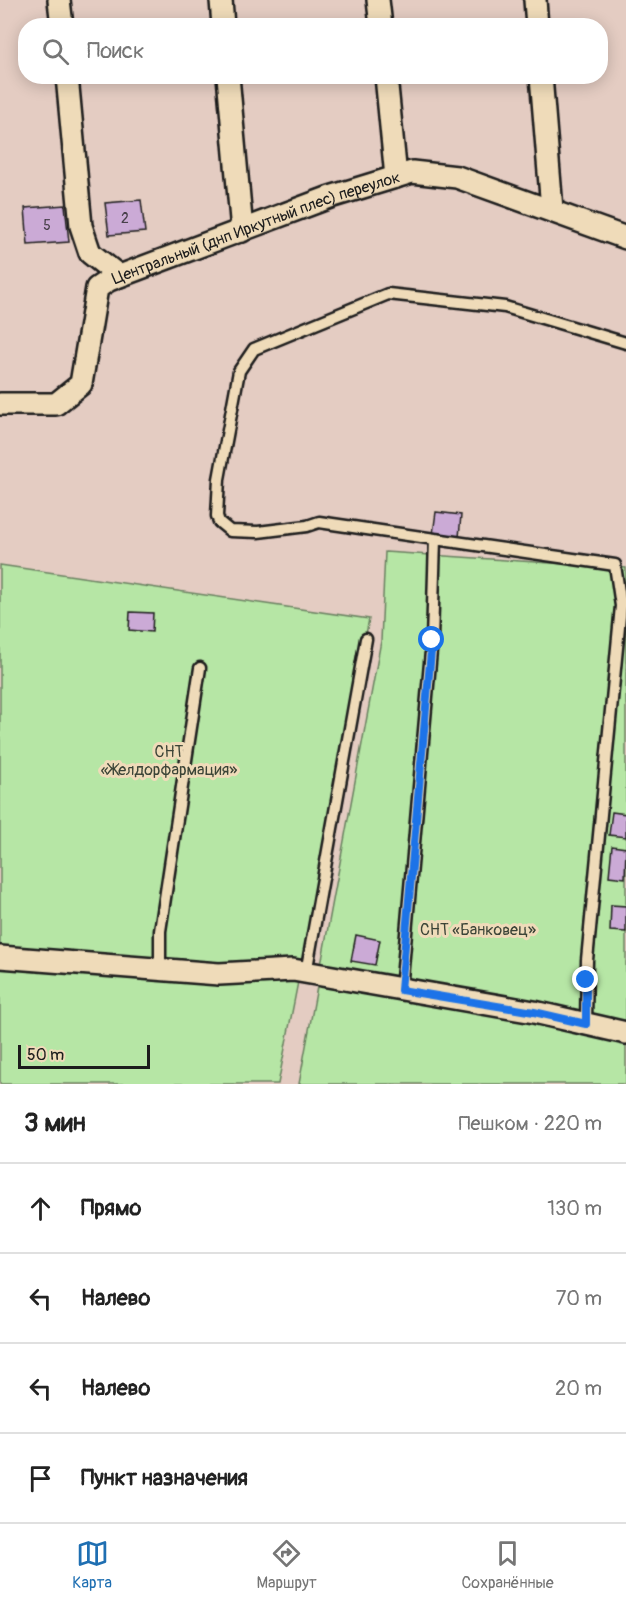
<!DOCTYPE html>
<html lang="ru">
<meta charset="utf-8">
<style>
body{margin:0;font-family:Pangolin,sans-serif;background:#f6f6f6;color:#222}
.scale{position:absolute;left:18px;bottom:15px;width:132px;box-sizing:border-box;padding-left:6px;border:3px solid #1c1c1c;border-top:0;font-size:16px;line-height:21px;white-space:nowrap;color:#1c1c1c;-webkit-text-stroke:4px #efdbb9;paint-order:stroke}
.stop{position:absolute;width:18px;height:18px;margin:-14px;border:4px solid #1a73e8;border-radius:50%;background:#fff}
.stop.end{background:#1a73e8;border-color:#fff;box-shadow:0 2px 6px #0008}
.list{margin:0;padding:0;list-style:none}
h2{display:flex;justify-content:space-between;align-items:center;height:78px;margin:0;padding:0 24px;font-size:26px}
h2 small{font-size:20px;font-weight:400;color:#767676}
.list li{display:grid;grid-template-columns:39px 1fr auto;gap:18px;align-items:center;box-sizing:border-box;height:90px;padding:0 24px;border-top:2px solid #e0e0e0}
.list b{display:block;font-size:22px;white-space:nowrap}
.list em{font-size:20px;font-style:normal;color:#767676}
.icon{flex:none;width:33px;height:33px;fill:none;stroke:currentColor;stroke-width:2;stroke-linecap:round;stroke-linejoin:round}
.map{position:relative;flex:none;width:626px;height:1084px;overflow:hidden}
.search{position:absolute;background:#fff;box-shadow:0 3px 15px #0003;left:18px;right:18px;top:18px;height:66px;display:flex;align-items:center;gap:15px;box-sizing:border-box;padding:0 21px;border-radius:24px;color:#767676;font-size:22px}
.sheet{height:438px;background:#fff}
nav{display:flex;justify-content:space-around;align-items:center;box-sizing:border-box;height:84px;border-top:2px solid #e0e0e0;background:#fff;font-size:16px;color:#767676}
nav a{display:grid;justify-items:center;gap:3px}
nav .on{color:#1f6fb2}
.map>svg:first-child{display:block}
.green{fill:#b6e6a5;stroke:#698160;stroke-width:1.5}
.building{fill:#cbaad6;stroke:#1c1c1c;stroke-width:1.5}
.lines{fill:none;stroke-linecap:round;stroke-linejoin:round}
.service-casing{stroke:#1c1c1c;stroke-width:15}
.minor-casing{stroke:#1c1c1c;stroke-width:26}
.service{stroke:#efdbb9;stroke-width:10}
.minor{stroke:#efdbb9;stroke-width:21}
.route{stroke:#1a73e8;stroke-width:8}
.labels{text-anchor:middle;stroke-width:6;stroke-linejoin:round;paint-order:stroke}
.number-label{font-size:14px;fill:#48404a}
.street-label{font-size:16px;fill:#1c1c1c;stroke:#efdbb9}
.park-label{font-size:16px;fill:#3b4437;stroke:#efdbb9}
</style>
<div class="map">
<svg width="626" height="1084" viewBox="0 0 626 1084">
<rect width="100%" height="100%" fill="#e4ccc2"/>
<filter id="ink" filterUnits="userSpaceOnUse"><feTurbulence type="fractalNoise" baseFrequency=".0167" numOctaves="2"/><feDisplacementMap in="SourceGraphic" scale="12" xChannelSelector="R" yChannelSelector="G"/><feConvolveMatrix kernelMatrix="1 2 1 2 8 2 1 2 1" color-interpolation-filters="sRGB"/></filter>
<g filter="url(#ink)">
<!-- green -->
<path class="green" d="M385,552l241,16v516h-327l82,-443z
M0,565l369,54 -91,465h-278z"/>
<!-- building -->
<path class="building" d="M86,76h55l-54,7z
M141,200l4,32 -36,3 -4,-32z
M65,205l4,37 -41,3 -3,-37z
M436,512l25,3 -2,22 -26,-3z
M130,612l23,1 -1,19 -23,-2z
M612,812l14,2v23l-17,-2z
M612,846l14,2 -1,30 -16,-2z
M611,905l15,1v26l-16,-1z
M356,935l24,5 -5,25 -24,-4z"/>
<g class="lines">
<defs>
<path id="service" d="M435,539l-116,-17 -12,4 -49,6 -28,-1 -11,-9 -2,-6 2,-37 20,-108 15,-22 134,-55 117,13 121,36
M160,969v-38l40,-263
M306,973l60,-334
M401,990l31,-350 3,-101 180,26 6,41 -34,354 -1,64"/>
<g id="minor">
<path d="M59,0l3,26"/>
<path d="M221,0l2,26"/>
<path d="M378,0l3,26"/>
<path d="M535,0l2,26"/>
<path d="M67,76l14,150 9,27 29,23"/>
<path d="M228,76l14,155"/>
<path d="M386,76l10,101"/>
<path d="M541,76l11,133"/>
<path id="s1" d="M0,404h56l25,-20 16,-96 12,-8 221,-83 82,-25 45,5 169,61"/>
<path d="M0,957l219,17 74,-4 241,42 92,21"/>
</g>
</defs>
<!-- service casing -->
<use href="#service" class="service-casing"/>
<!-- minor casing -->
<use href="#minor" class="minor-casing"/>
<!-- service -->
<use href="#service" class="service"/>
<!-- minor -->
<use href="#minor" class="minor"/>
</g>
</g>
<g class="lines" filter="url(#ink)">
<!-- route -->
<path class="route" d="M432,640l-31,350 133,22 52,12v-44"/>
</g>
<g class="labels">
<!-- number labels -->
<g class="number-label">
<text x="125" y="223">2</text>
<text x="47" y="230">5</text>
</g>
<!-- street labels -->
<g class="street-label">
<text dy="6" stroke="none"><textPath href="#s1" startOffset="356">Центральный (днп Иркутный плес) переулок</textPath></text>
</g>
<!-- park labels -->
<g class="park-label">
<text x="169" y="757">СНТ<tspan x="169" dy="18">«Желдорфармация»</tspan></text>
<text x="478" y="935">СНТ «Банковец»</text>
</g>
</g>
</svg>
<div class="scale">50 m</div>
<div class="stop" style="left:432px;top:640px"></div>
<div class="stop end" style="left:586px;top:980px"></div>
<div class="search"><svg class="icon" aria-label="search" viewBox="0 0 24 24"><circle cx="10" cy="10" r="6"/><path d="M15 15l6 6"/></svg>Поиск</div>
</div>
<section class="sheet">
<h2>3 мин<small>Пешком · 220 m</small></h2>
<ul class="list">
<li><svg class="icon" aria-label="ahead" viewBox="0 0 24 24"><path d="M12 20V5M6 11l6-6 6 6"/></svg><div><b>Прямо</b></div><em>130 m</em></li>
<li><svg class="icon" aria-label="left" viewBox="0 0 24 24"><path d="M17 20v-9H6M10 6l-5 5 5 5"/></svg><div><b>Налево</b></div><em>70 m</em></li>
<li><svg class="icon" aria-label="left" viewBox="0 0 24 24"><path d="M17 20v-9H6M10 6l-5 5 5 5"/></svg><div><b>Налево</b></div><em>20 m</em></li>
<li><svg class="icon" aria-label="arrive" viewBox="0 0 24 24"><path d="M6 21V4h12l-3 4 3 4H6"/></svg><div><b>Пункт назначения</b></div></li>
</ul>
</section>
<nav>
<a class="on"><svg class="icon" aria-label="map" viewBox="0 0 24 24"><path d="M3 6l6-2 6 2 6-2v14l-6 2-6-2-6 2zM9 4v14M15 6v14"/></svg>Карта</a>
<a><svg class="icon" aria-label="directions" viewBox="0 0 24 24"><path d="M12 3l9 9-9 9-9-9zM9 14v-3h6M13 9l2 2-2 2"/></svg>Маршрут</a>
<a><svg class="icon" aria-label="saved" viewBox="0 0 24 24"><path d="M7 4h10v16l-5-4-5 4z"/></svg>Сохранённые</a>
</nav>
